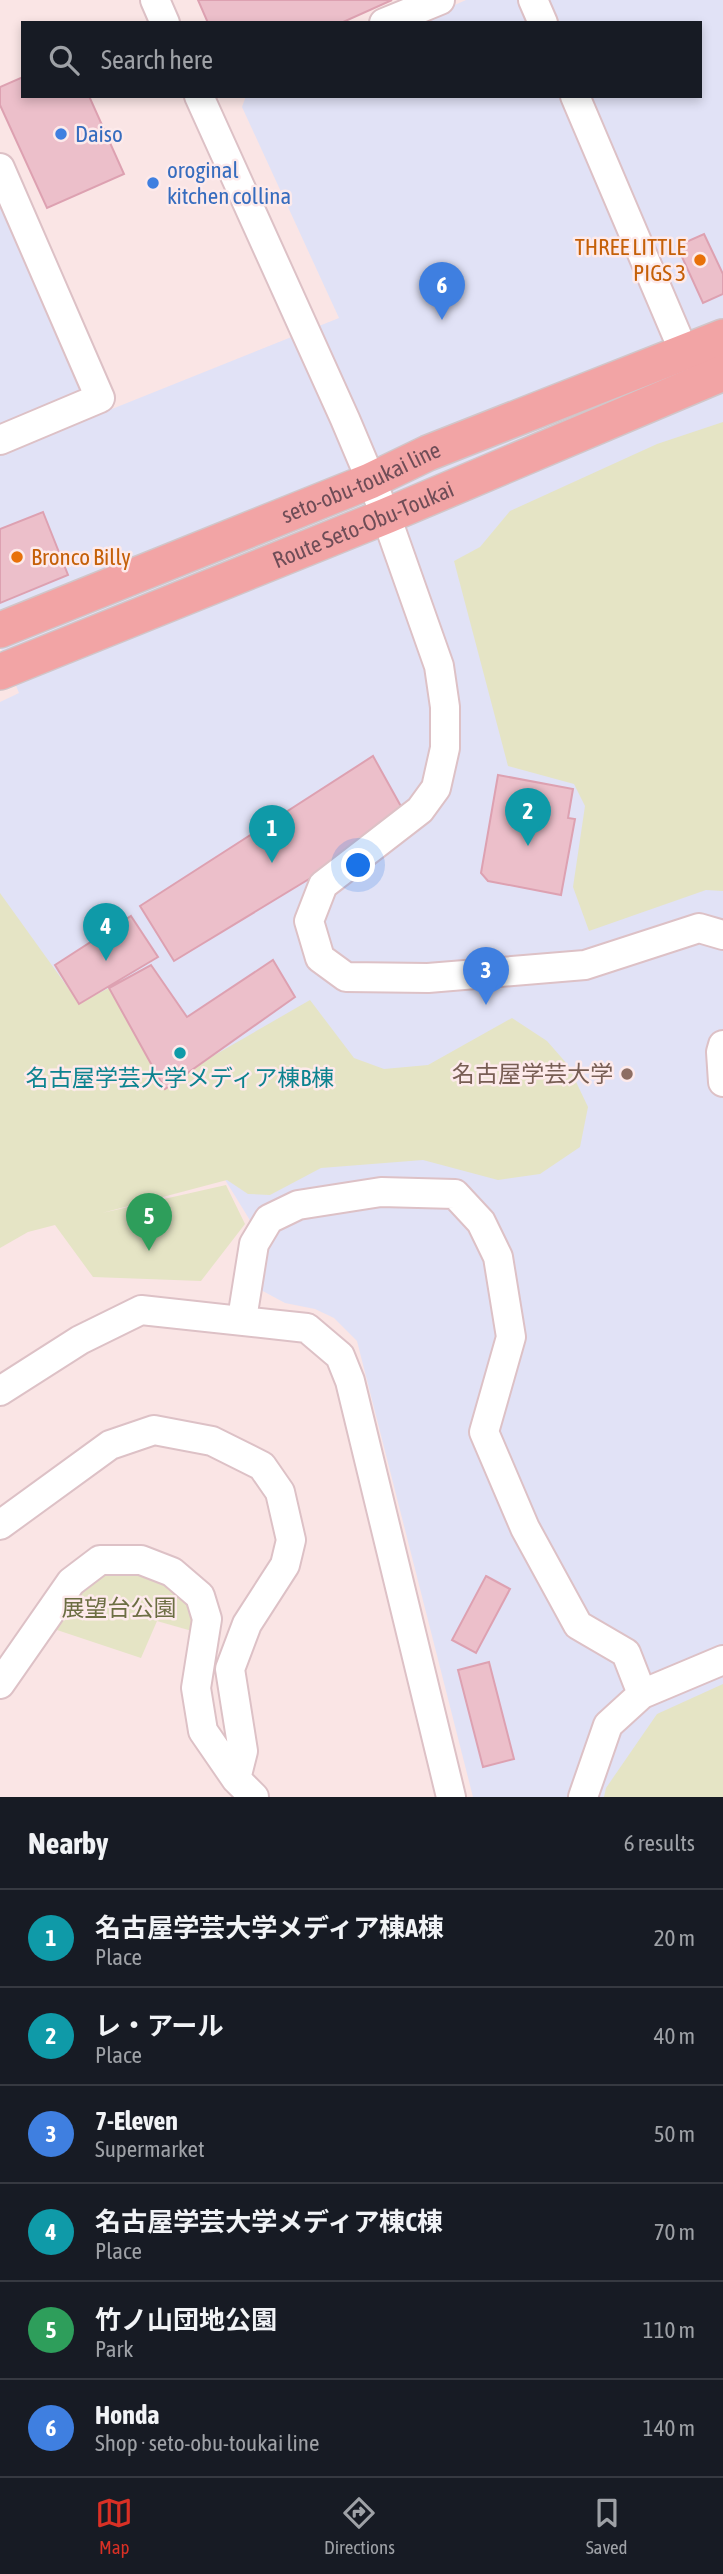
<!DOCTYPE html>
<meta charset="utf-8">
<style>
body{margin:0;font-family:"Asap Condensed","Noto Sans JP",sans-serif;background:#242831;color:#f1f3f6}
.you{position:absolute;left:359px;top:866px;width:24px;height:24px;margin:-18px;border:5px solid #fff;border-radius:50%;background:#1a73e8;box-shadow:0 0 0 10px #1a73e833}
.badge{display:grid;place-items:center;width:46px;height:46px;border-radius:50%;background:#d93025;color:#fff;font-size:23px;font-weight:700}
.pin{position:absolute;translate:-50% -58px;filter:drop-shadow(0 2px 4px #0008)}
.pin::after{content:'';position:absolute;top:37px;width:24px;height:21px;background:inherit;clip-path:polygon(0 0,100% 0,50% 100%)}
.list{margin:0;padding:0;list-style:none}
h2{display:flex;justify-content:space-between;align-items:center;height:91px;margin:0;padding:0 28px;font-size:30px}
h2 small{font-size:23px;font-weight:400;color:#9ea1a6}
.list li{display:grid;grid-template-columns:46px 1fr auto;gap:21px;align-items:center;box-sizing:border-box;height:98px;padding:0 28px;border-top:2px solid #363941}
.list b{display:block;font-size:26px;white-space:nowrap}
.list p{margin:0;font-size:23px;white-space:nowrap;color:#9ea1a6}
.list em{font-size:23px;font-style:normal;color:#9ea1a6}
.icon{flex:none;width:38px;height:38px;fill:none;stroke:currentColor;stroke-width:2;stroke-linecap:round;stroke-linejoin:round}
.map{position:relative;flex:none;width:723px;height:1797px;overflow:hidden}
.search{position:absolute;background:#171b24;box-shadow:0 4px 10px #0003;left:21px;right:21px;top:21px;height:77px;display:flex;align-items:center;gap:18px;box-sizing:border-box;padding:0 24px;border-radius:0px;color:#9ea1a6;font-size:26px}
.sheet{height:679px;background:#171b24}
nav{display:flex;justify-content:space-around;align-items:center;box-sizing:border-box;height:98px;border-top:2px solid #363941;background:#171b24;font-size:19px;color:#9ea1a6}
nav a{display:grid;justify-items:center;gap:4px}
nav .on{color:#d93025}
.map>svg:first-child{display:block}
.education{fill:#e1e2f6}
.green{fill:#e5e4c5}
.building{fill:#ecbfca;stroke:#dda1b1;stroke-width:2}
.lines{fill:none;stroke-linecap:round;stroke-linejoin:round}
.minor-casing{stroke:#ddc1c6;stroke-width:32}
.major-casing{stroke:#d1c6c9;stroke-width:38}
.minor{stroke:#fff;stroke-width:28}
.major{stroke:#f2a4a5;stroke-width:35}
.shop-dot{fill:#3f7fe0;stroke:#fdeaeb;stroke-width:2.5}
.food-dot{fill:#e8710a;stroke:#fdeaeb;stroke-width:2.5}
.culture-dot{fill:#0f9aa8;stroke:#fdeaeb;stroke-width:2.5}
.education-dot{fill:#8d6e63;stroke:#fdeaeb;stroke-width:2.5}
.labels{text-anchor:middle;stroke-width:5;stroke-linejoin:round;paint-order:stroke}
.shop-label{font-size:23px;fill:#366cbe;stroke:#fdeaeb;text-anchor:start}
.food-label{font-size:23px;fill:#c56008;stroke:#fdeaeb;text-anchor:end}
.street-label{font-size:23px;fill:#6f4d57;stroke:#fdeaeb}
.education-label{font-size:23px;fill:#785e54;stroke:#fdeaeb;text-anchor:end}
.culture-label{font-size:23px;fill:#0d838f;stroke:#fdeaeb}
.park-label{font-size:23px;fill:#6c6e43;stroke:#fdeaeb}
</style>
<div class="map">
<svg width="723" height="1797" viewBox="0 0 723 1797">
<rect width="100%" height="100%" fill="#fae5e5"/>
<!-- education -->
<path class="education" d="M466,0h257v1797h-250l-116,-456 -23,-23 -19,-9 -30,-6 -26,-14 -8,-67 -67,-109 -184,-85v-326l19,-9 -19,-47v-450l97,219 242,-97 -97,-211 4,-11h454v-73h-286z"/>
<!-- green -->
<path class="green" d="M723,422v469l-17,-1 -117,41 -16,-44 12,-81 -11,-22 -66,-18 -54,-205 26,-14 30,-36 147,-67z
M0,893l79,110 30,-15 56,100 48,-32 97,-56 44,58 30,11 44,-4 84,-47 35,23 21,24 20,42 -8,40 -40,27 -42,6 -75,-20 -102,8 -51,27 -22,-1 -21,-14 -125,33 124,-28 19,39 -44,57 -108,-4 -38,-52 -27,7 -28,16z
M103,1567c11,0 23,-1 34,1 27,6 69,31 55,63l-35,-10 -16,37 -90,-30 25,-38z
M723,1684v113h-119l2,-9 51,-74z"/>
<!-- building -->
<path class="building" d="M198,0h194l-51,23h-133z
M23,77v19h66l35,78 -77,34 -47,-103v-18z
M704,234l19,40v20l-20,9 -26,-57z
M43,512l25,63 -68,28v-74z
M373,756l35,63 -234,142 -34,-55z
M498,775l75,14 -5,29 7,1 -14,76 -73,-14 -7,-8z
M131,916l27,41 -79,47 -24,-39z
M273,960l22,37 -130,92 -56,-101 42,-23 36,52z
M486,1576l24,13 -34,64 -24,-13z
M489,1662l25,97 -31,8 -25,-97z"/>
<g class="lines">
<defs>
<path id="minor" d="M155,0l10,23
M533,0l10,23
M384,23l56,-23
M199,96l146,323 41,97 53,150 6,41v41l-9,40 -16,22 -97,75 -14,36 11,37 26,19 82,1 157,-13 114,-37 24,7
M575,96l109,256
M0,168l100,230 -100,42
M723,1045l-2,7 2,30
M242,1319l12,-75 15,-25 29,-14 83,-13 74,2 26,28 17,35 13,80 -27,95 41,96 53,97 48,28 16,41
M0,1391l80,-51 61,-30 166,18 33,28 10,25 101,416
M0,1525l110,-80 44,-15 58,11 50,25 18,26 11,48 -6,25 -38,59 -17,45 13,82 -7,28
M0,1684l71,-102 29,-22h41l31,12 28,24 7,23 -11,69 7,43 33,48 18,18
M583,1797l25,-72 34,-31 81,-34"/>
<g id="major">
<path id="s1" d="M0,630l370,-149 58,-28 295,-116"/>
<path id="s2" d="M0,672l386,-156 337,-143"/>
</g>
</defs>
<!-- minor casing -->
<use href="#minor" class="minor-casing"/>
<!-- major casing -->
<use href="#major" class="major-casing"/>
<!-- minor -->
<use href="#minor" class="minor"/>
<!-- major -->
<use href="#major" class="major"/>
</g>
<!-- markers -->
<g class="shop-dot">
<circle cx="61" cy="134" r="7"/>
<circle cx="153" cy="183" r="7"/>
</g>
<g class="food-dot">
<circle cx="700" cy="260" r="7"/>
<circle cx="17" cy="557" r="7"/>
</g>
<circle class="culture-dot" cx="180" cy="1053" r="7"/>
<circle class="education-dot" cx="627" cy="1074" r="7"/>
<g class="labels">
<!-- shop labels -->
<g class="shop-label">
<text x="75" y="142">Daiso</text>
<text x="167" y="178">oroginal<tspan x="167" dy="26">kitchen collina</tspan></text>
</g>
<!-- food labels -->
<g class="food-label">
<text x="686" y="255">THREE LITTLE<tspan x="686" dy="26">PIGS 3</tspan></text>
<text x="31" y="565" text-anchor="start">Bronco Billy</text>
</g>
<!-- street labels -->
<g class="street-label">
<text dy="8" stroke="none"><textPath href="#s1" startOffset="390">seto-obu-toukai line</textPath></text>
<text dy="8" stroke="none"><textPath href="#s2" startOffset="392">Route Seto-Obu-Toukai</textPath></text>
</g>
<!-- education labels -->
<g class="education-label">
<text x="613" y="1082">名古屋学芸大学</text>
</g>
<!-- culture labels -->
<g class="culture-label">
<text x="180" y="1086">名古屋学芸大学メディア棟B棟</text>
</g>
<!-- park labels -->
<g class="park-label">
<text x="119" y="1616">展望台公園</text>
</g>
</g>
</svg>
<div class="you"></div>
<div class="pin badge" style="left:272px;top:863px;background:#0f9aa8">1</div>
<div class="pin badge" style="left:528px;top:846px;background:#0f9aa8">2</div>
<div class="pin badge" style="left:486px;top:1005px;background:#3f7fe0">3</div>
<div class="pin badge" style="left:106px;top:961px;background:#0f9aa8">4</div>
<div class="pin badge" style="left:149px;top:1251px;background:#2e9e5b">5</div>
<div class="pin badge" style="left:442px;top:320px;background:#3f7fe0">6</div>
<div class="search"><svg class="icon" aria-label="search" viewBox="0 0 24 24"><circle cx="10" cy="10" r="6"/><path d="M15 15l6 6"/></svg>Search here</div>
</div>
<section class="sheet">
<h2>Nearby<small>6 results</small></h2>
<ul class="list">
<li><span class="badge" style="background:#0f9aa8">1</span><div><b>名古屋学芸大学メディア棟A棟</b><p>Place</p></div><em>20 m</em></li>
<li><span class="badge" style="background:#0f9aa8">2</span><div><b>レ・アール</b><p>Place</p></div><em>40 m</em></li>
<li><span class="badge" style="background:#3f7fe0">3</span><div><b>7-Eleven</b><p>Supermarket</p></div><em>50 m</em></li>
<li><span class="badge" style="background:#0f9aa8">4</span><div><b>名古屋学芸大学メディア棟C棟</b><p>Place</p></div><em>70 m</em></li>
<li><span class="badge" style="background:#2e9e5b">5</span><div><b>竹ノ山団地公園</b><p>Park</p></div><em>110 m</em></li>
<li><span class="badge" style="background:#3f7fe0">6</span><div><b>Honda</b><p>Shop · seto-obu-toukai line</p></div><em>140 m</em></li>
</ul>
</section>
<nav>
<a class="on"><svg class="icon" aria-label="map" viewBox="0 0 24 24"><path d="M3 6l6-2 6 2 6-2v14l-6 2-6-2-6 2zM9 4v14M15 6v14"/></svg>Map</a>
<a><svg class="icon" aria-label="directions" viewBox="0 0 24 24"><path d="M12 3l9 9-9 9-9-9zM9 14v-3h6M13 9l2 2-2 2"/></svg>Directions</a>
<a><svg class="icon" aria-label="saved" viewBox="0 0 24 24"><path d="M7 4h10v16l-5-4-5 4z"/></svg>Saved</a>
</nav>
